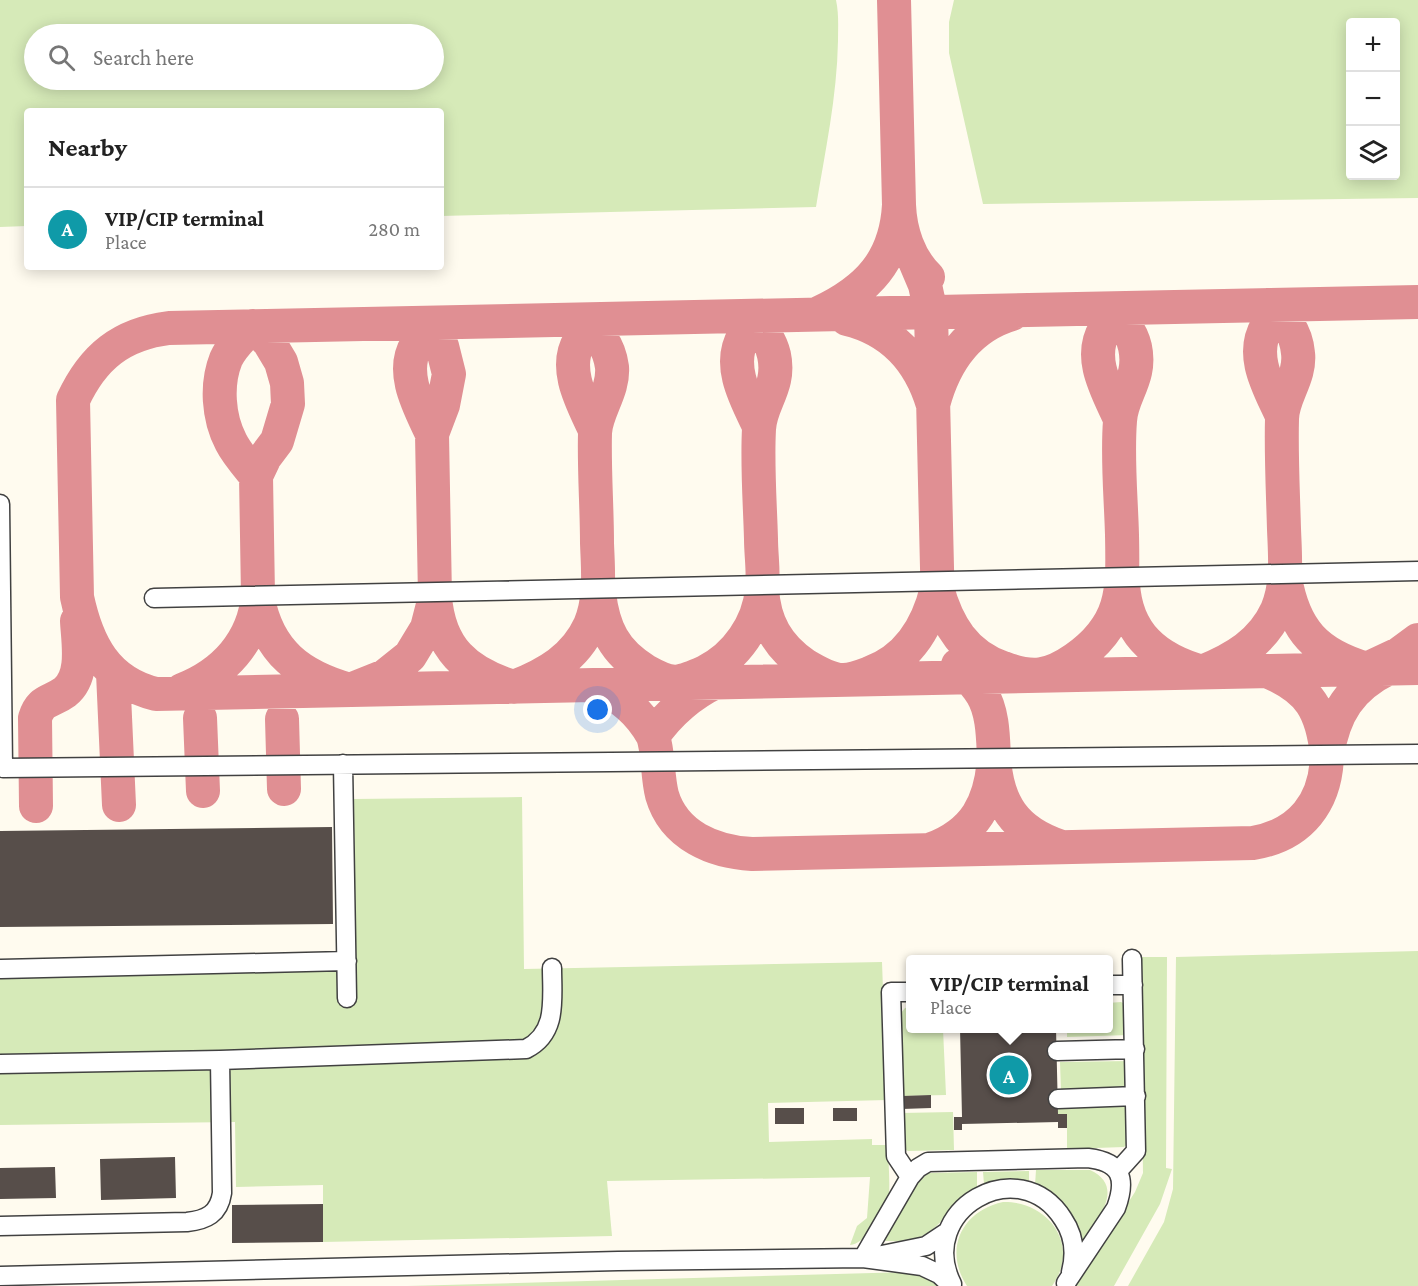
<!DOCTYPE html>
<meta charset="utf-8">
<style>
body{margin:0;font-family:"Crimson Pro",serif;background:#f2f2f2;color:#222}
.controls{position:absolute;right:18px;top:18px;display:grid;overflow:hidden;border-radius:6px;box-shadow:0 3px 15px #0003}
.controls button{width:54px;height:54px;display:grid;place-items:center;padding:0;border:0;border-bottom:2px solid #e0e0e0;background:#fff;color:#222;font:30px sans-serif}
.you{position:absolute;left:598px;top:710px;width:21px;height:21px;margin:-15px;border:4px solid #fff;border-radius:50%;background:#1a73e8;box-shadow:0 0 0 9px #1a73e833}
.badge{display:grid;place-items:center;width:39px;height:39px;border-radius:50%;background:#2563eb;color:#fff;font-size:20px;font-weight:700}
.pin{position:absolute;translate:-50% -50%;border:3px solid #fff;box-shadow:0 2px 6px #0006}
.popup{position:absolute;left:906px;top:955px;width:207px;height:78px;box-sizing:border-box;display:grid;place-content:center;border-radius:6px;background:#fff;filter:drop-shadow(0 2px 4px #0005);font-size:20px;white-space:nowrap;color:#767676}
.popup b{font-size:22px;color:#222}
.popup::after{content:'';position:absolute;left:50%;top:100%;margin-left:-12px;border:12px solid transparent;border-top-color:#fff}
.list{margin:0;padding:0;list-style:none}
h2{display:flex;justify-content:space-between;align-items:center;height:78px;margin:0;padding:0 24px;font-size:26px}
h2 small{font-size:20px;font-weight:400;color:#767676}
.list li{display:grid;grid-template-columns:39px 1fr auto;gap:18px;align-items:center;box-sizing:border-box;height:84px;padding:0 24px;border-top:2px solid #e0e0e0}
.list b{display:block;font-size:22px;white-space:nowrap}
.list p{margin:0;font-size:20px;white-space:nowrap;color:#767676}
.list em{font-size:20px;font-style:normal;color:#767676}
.icon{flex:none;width:33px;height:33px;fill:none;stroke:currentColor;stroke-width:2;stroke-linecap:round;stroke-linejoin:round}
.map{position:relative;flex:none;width:1418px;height:1286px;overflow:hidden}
.search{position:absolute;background:#fff;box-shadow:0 3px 15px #0003;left:24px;top:24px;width:420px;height:66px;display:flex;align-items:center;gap:15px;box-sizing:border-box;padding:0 21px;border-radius:33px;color:#767676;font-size:22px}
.panel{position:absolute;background:#fff;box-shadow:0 3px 15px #0003;left:24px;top:108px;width:420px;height:162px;border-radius:6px}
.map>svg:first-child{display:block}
.green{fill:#d6eab8;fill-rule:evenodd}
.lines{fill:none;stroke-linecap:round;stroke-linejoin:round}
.taxiway{stroke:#e08f93;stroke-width:34}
.building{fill:#574e4a}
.minor-casing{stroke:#414141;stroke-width:21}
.minor{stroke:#fff;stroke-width:18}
</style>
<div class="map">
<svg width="1418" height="1286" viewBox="0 0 1418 1286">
<rect width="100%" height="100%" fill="#fffbef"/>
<!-- green -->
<path class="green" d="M0,0h836c3,14 2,27 2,41 -1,56 -13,111 -22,166l-375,9v-105h-414v115l-27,1zM34,34h400v46h-400z
M954,0h464v198l-435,6 -34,-151v-31zM1350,22h46v154h-46z
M522,797l2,172 358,-7 5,138 -119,3 1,39 103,-3v6h16c0,14 3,44 0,56 -4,14 -23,43 -38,44l7,-19 10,-8 3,-41 -263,4 5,55 -289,6v-57l-87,2 -1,-65 -235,3v-151l338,-7v37l18,-1 -2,-204z
M1418,951v335h-290l36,-64 9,-33 3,-232z
M1140,957h27l-1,211 6,1 -12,35 -46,82h-40l61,-94 8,-19z
M1121,1002l4,2 4,31 -62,2v-8l41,-1v-25z
M910,1007v21l33,1 3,66 -44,1 -1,-83 4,-5z
M1130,1061v29l-69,1 -1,-29z
M1128,1103l3,38 -7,6 -57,2v-35h-9v-9z
M953,1112l1,38 -46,1 -4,-2 -3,-36z
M1036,1170h54c37,17 6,51 -8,73 -7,-30 -18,-45 -47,-58z
M1029,1171v12l-22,-3 -23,4 -1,-12z
M977,1172v16c-26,13 -34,43 -63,51 -9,3 -20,2 -29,2 10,-19 26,-57 44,-68z
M1003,1202c46,-1 78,44 49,84h-85c-24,-37 -5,-75 36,-84z
M910,1272l22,7 9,7h-534z"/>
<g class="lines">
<!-- taxiway -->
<path class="taxiway" d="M894,0l5,205
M914,259l11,26 6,28 7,297
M1418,302l-1249,26c-48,6 -76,29 -96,72l4,197c10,47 29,85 79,97l1262,-26
M819,313c49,-23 77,-53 80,-108 1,26 10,54 29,72
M847,319c46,11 73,42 86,86 11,-42 35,-78 79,-91
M1282,416c-12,-27 -33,-60 -15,-90 5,-9 16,-15 25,-21
M1120,419c-12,-27 -33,-61 -15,-90 5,-9 17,-15 26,-21
M759,426c-12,-25 -33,-61 -15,-90 5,-9 17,-15 26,-20
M595,430c-12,-26 -33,-62 -15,-90 6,-9 17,-15 26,-21
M432,434c-12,-26 -33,-62 -15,-90 6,-9 17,-16 26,-21
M1285,578c9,52 31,76 82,91l32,-15 19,-14
M1123,584c3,50 33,75 79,88 32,-13 60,-29 75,-62 11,-26 8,-54 7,-81 -1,-37 -3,-73 -2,-110 0,-22 19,-42 16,-66 -2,-22 -13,-35 -30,-48
M937,588c10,37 28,67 66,80 29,11 46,9 72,-9 50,-35 48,-70 47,-124 -1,-38 -5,-77 -2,-114 1,-26 22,-42 15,-74 -4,-18 -15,-29 -30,-38
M762,589c2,33 15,57 43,76 10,6 26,15 38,15 9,0 19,-4 27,-7 39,-14 58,-47 67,-85
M599,593c4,35 15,59 47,78 27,15 32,13 59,1 31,-15 54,-48 57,-83 2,-16 -1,-34 -1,-50 -1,-36 -4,-74 -2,-110 1,-26 22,-42 15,-74 -4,-18 -15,-29 -30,-38
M435,597c4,51 31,76 79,90 33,-13 61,-29 76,-62 11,-26 8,-54 7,-82 0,-36 -3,-73 -2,-110 1,-22 19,-42 17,-66 -3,-22 -14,-35 -32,-47
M258,599c10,53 42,77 92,91l35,-14 25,-20 17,-28 8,-31 -3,-163 11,-29 6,-31 -7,-28 -11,-13 -15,-10
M958,665c8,9 17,18 24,29 11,18 11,43 12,64
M1267,671c43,18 55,39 60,84 7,-42 23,-68 62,-87
M113,673l6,132
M597,685c25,13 42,26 56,51 17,-24 36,-41 63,-54
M182,690c41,-16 72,-48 76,-95l-2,-119 9,-19 12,-16 11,-37 -1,-21 -6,-21 -12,-20 -16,-16c-10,10 -21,20 -27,33 -10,25 -8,58 5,83 6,12 16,23 25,34
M200,718l3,73
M282,719l2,70
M653,736c6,19 4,39 9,59 12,41 52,57 90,59l501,-11c48,-8 73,-41 74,-88
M36,806l-1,-88c6,-19 15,-15 30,-26 20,-16 13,-50 12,-71
M932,849c43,-16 59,-46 62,-91 3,46 21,73 65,88"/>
</g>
<!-- building -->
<path class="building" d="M332,827l1,97 -333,3v-96z
M960,1028h96l2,86h9v14h-9v-6l-96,2v6h-8v-13h8z
M931,1095v13l-29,1v-13z
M775,1108h29v16h-29z
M833,1108h24v13h-24z
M175,1157l1,41 -75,2 -1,-41z
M55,1167l1,31 -56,1v-31z
M323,1204v38l-91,1v-38z"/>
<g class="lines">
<defs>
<path id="minor" d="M0,504l3,264
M154,598l1264,-27
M343,764l4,234
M0,766l3,2 1415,-14
M1,969l346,-8
M1108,985h25
M910,992h-19l5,164 14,21
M1057,1051l78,-2
M0,1064l220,-4 306,-11c32,-16 26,-50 26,-81
M1058,1099l78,-3
M1118,1171l18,-20 -4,-192
M0,1226l187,-4c19,-2 32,-8 35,-29l-2,-133
M882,1255l44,-9 21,-14
M863,1258l47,-81 8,-9 10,-6 160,-4c33,4 39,20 28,50l-50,75
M0,1276l618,-15 245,-3 59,8 17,8 13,12
M952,1284c-37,-74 67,-134 111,-65 11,16 13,34 8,53"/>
</defs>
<!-- minor casing -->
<use href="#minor" class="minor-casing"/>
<!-- minor -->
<use href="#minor" class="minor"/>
</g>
</svg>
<div class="controls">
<button>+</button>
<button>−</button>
<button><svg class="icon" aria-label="layers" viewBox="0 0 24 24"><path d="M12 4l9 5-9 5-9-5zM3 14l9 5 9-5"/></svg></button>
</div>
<div class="you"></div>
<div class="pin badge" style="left:1009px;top:1075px;background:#0f9aa8">A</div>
<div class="popup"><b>VIP/CIP terminal</b>Place</div>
<div class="search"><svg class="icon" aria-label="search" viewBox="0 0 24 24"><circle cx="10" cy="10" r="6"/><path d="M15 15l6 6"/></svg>Search here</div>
<section class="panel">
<h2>Nearby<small></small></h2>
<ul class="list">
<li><span class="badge" style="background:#0f9aa8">A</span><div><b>VIP/CIP terminal</b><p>Place</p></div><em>280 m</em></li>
</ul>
</section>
</div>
